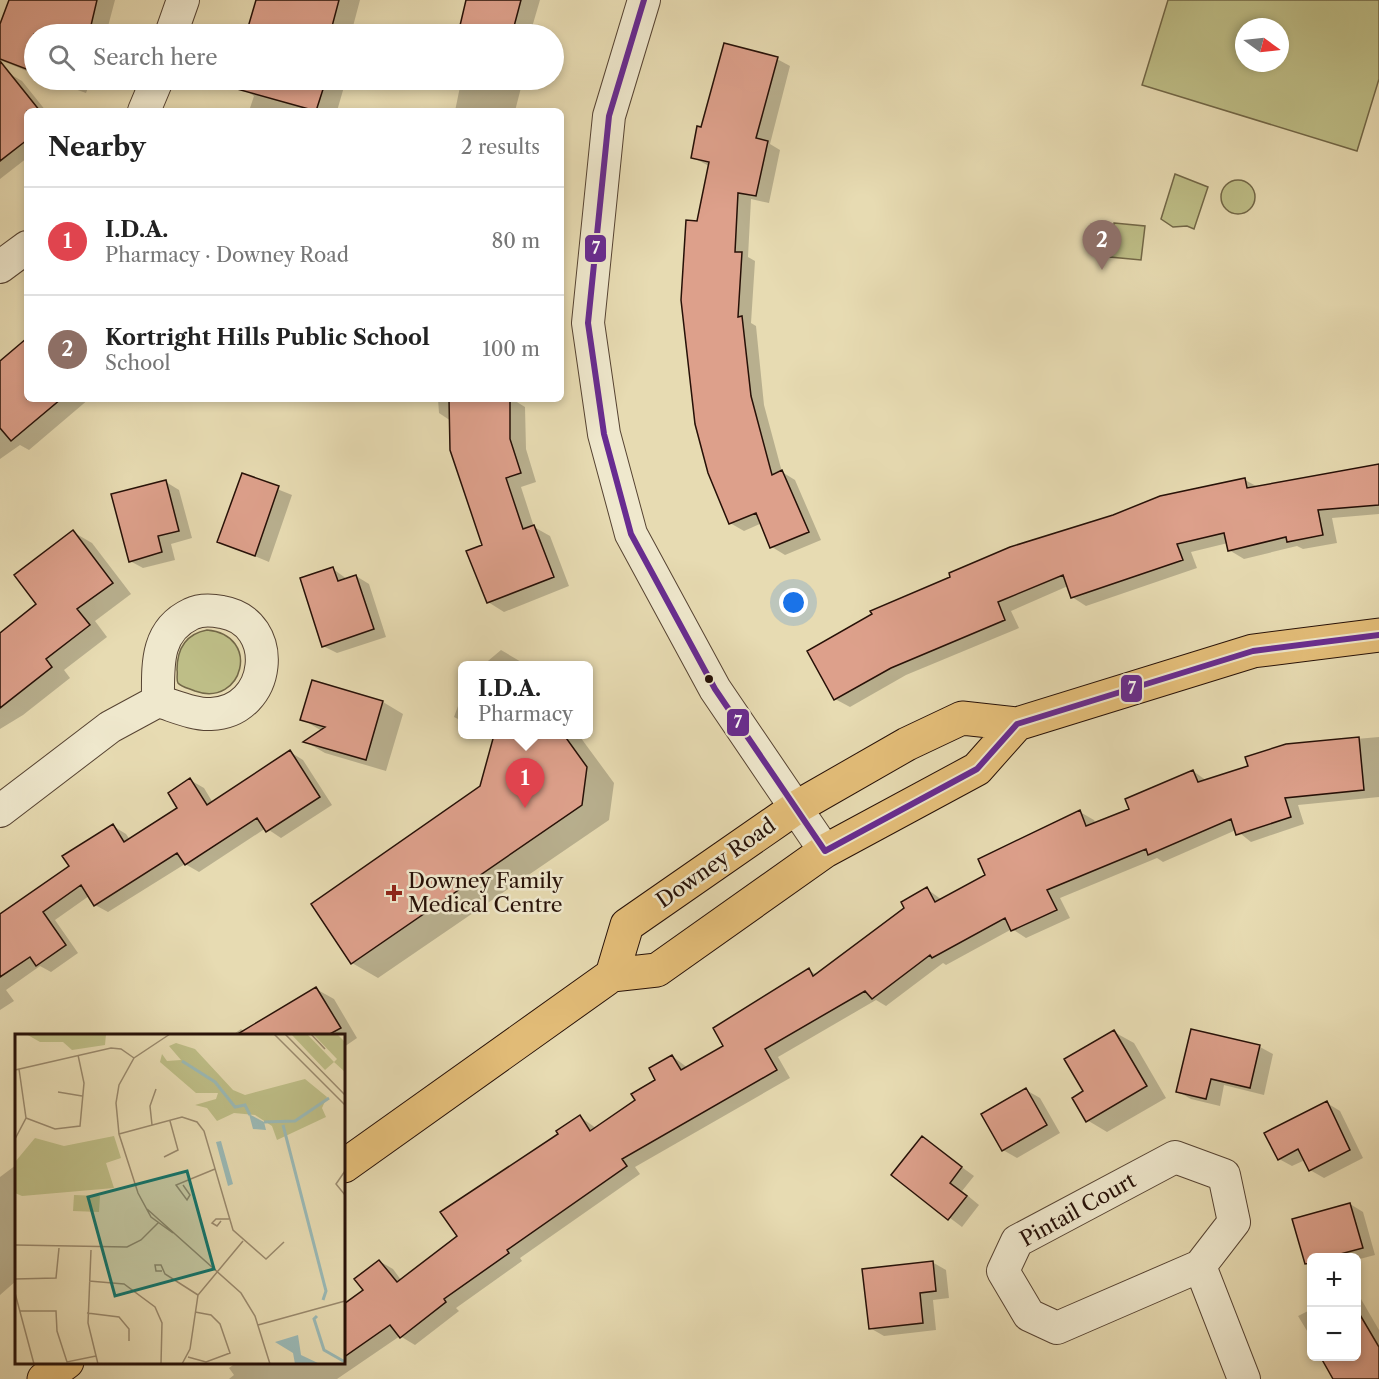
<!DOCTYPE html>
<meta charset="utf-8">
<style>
body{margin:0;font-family:"Libre Caslon Text",serif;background:#f2f2f2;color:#222}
.controls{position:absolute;right:18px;bottom:18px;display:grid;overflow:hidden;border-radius:9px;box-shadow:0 3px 9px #0003}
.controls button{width:54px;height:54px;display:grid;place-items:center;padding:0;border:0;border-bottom:2px solid #e0e0e0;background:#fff;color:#222;font:30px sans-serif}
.compass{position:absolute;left:1235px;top:18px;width:54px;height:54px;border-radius:50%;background:#fff;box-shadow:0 3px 9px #0003;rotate:105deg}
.you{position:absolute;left:794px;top:603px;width:21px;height:21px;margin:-15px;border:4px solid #fff;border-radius:50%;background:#1a73e8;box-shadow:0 0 0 9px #1a73e833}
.badge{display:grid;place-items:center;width:39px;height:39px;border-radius:50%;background:#0f766e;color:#fff;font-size:20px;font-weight:700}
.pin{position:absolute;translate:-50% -50px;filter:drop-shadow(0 2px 3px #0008)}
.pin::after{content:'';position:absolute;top:32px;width:21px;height:18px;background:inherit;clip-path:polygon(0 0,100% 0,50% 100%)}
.popup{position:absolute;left:458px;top:661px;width:135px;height:78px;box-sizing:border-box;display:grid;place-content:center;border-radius:9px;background:#fff;filter:drop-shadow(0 2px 4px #0005);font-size:20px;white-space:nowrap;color:#767676}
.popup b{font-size:22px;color:#222}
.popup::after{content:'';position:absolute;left:50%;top:100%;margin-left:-12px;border:12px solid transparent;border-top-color:#fff}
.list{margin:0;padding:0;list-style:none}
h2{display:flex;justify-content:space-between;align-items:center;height:78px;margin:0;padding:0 24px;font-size:26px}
h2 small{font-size:20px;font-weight:400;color:#767676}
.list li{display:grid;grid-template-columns:39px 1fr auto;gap:18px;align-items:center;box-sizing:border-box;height:108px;padding:0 24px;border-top:2px solid #e0e0e0}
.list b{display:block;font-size:22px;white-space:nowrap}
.list p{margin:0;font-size:20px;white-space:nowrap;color:#767676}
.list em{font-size:20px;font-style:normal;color:#767676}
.icon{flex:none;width:33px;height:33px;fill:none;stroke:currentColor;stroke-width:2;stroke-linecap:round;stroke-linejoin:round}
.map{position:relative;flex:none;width:1379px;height:1379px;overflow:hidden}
.search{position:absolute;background:#fff;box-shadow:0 3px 9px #0003;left:24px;top:24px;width:540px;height:66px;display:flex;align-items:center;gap:15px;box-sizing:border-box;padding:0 21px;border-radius:33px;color:#767676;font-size:22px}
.panel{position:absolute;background:#fff;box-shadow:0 3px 9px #0003;left:24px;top:108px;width:540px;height:294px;border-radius:9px}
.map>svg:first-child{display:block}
.green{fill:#bebe87;stroke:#726747;stroke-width:1.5;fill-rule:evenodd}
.shadow{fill:#0003}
.building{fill:#dda08b;stroke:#261007;stroke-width:1.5}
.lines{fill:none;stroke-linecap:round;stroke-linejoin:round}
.minor-casing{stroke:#564332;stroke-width:34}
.major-casing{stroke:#261007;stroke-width:35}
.minor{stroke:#efe8cd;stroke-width:32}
.major{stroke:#e4be79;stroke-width:33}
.bus-1-casing{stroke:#efe8cd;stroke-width:10}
.bus-1{stroke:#682c91;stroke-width:6}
.bus-dot{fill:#261007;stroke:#efe8cd;stroke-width:2}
.poi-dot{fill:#8f2418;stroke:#efe8cd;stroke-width:2}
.labels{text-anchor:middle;stroke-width:5;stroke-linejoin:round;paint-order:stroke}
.street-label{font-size:21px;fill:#261007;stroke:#efe8cd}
.poi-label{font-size:21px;fill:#261007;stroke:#efe8cd;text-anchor:start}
.inset-river{fill:none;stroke:#9ab9b6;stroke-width:3}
.inset-road{fill:none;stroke:#9a8a6e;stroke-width:1.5}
.view{fill:#0f766e;fill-opacity:0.15;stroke:#0f766e;stroke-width:3}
.inset-edge{fill:none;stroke:#261007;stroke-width:3}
.line-badge{stroke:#efe8cd;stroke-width:2}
.badge-label{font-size:16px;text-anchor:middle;font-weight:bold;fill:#fff}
</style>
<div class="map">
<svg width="1379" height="1379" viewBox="0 0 1379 1379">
<rect width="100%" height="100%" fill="#e7dbb2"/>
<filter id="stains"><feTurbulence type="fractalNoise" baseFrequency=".00333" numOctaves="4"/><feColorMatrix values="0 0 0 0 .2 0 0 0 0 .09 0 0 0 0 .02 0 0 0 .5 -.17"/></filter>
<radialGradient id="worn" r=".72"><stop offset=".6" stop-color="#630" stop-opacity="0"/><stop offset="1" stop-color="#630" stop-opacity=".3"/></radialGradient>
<!-- green -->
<path class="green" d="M1168,0h211v79l-22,72 -215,-66zM1244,27h36v36h-36z
M1175,174l33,13 -14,42 -7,-3 -14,1 -12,-8z
M1221 197a17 17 0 1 1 34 0a17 17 0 1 1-34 0Z
M1114,223l31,3 -4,34 -31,-3z
M207,630c55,5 36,78 -12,61 -4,-2 -14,-4 -17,-8 -2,-3 0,-10 -1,-13 0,-22 9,-36 30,-40z"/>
<!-- shadow -->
<path class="shadow" d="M28,0h87l-9,34h-72v40l-34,-14v-32z
M256,0h104l-9,34h-104z
M468,0h72l-10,34h-71z
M777,59l13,7 -20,78 10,6 -11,53 -18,-4 -3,58 7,4 -4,62 5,3 8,79 18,67 13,8 26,60 -36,15 -13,-8 -10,-24 -18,8 -14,-8 -21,-51 -11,-249 11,-57 -17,-9 10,-29z
M8,73l14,8 24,30h-19v47l-27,21v-100z
M49,80h42l-5,13z
M248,80h98l-9,31h-88l5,-15 -9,-6z
M456,80h67l-8,31h-60l6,-29z
M27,340v59h62l-60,51 -9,-5 -20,14v-96z
M438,399h74l13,8 1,42 10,33 -15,5 13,40 16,9 19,50 -65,26 -16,-10 -4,-56 -33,-125 -12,-8z
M1379,464v50l-47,4 5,25 -34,6 -6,-3 -53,13 -15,-9 -1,-7 -37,9 6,16 -111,38 -14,-9 -4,-11 -57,25 8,17 -113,47 -56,32 -15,-8 -26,-48 436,-171 13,7z
M242,475l50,20 -23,67 -50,-21z
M166,482l13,8 13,48 -21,6 4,16 -32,8 -13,-7z
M73,532l19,11 39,51 -36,27 12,16 -43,33 6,8 -47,37 -23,14v-94l38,-31z
M333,569l14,10 9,-3 13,8 17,53 -49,16 -14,-7z
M501,650l27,16h-46z
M313,681l70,21 20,12 -17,57 -61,-18 -19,-11 16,-11 -20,-12z
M462,695v26l-8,-4z
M486,734h92l36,49 -5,37 -231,158 -26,-15 130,-176 13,-48z
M1379,737v60l-81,8 6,19 -53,18 -15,-12 -73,32 -6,-4 -97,40 10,20 -44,20 -14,-9 -66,36 -3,-2 -57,43 -10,-6 -98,57 12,21 -155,89 5,7 -120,84 2,3 -66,47 3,3 -44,34 -15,-9 -63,43h-108l5,-4 -5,-7 8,-6h107v-56l21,-15 14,-30 14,8 8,11 58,-44 121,-119 16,11 41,-28 20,-20 15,-24 16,12 37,-22 84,-76 8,5 110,-86 15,11 45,-24 93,-64 14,8 2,4 35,-14 62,-39 14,10 43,-14 37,-22z
M290,752l13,8 29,45 -51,33 -15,-10 -67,44 -14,-8 -77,48 -13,-7 -6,-9 -34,24 23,33 -27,19 -11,-6 -34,24 8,11 -14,9v-94l71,-50 42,-40 13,8 4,6 49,-31 11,-29 14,8 9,15z
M316,989l18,10 23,39 -13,9v-11h-113l10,-7 4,3z
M1192,1031l68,16 13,7 -9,41 -40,-10 -4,21 -29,-7 -14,-8z
M1114,1032l20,11 32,55 -59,34 -20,-12 -2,-28z
M1026,1090l14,8 20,35 -43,25 -14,-8z
M1327,1103l13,8 23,47 -39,20 -14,-8 -5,-10 -13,6 -13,-7z
M922,1138l52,38 -12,15 17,14 -17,22 -69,-52z
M16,1165v116l-16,14v-118z
M1350,1204l13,8 12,43 -19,5v-2h-44v8l-5,-3 -13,-43z
M932,1262l14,8 3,28 -16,2 3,30 -52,6 -14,-8z
M1356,1296l5,3 18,31v49h-44l21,-23z
M1312,1309v30l-14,-23z"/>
<!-- building -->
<path class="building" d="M9,0h88l-8,34h-55v38l-34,-13v-35z
M256,0h83l-9,34h-84z
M466,0h55l-9,34h-54z
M724,43l54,14 -22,81 12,3 -12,55 -18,-3 -3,59h7l-4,65 4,-1 9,80 21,79 10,-5 27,62 -39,16 -14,-35 -27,11 -21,-51 -13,-49 -14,-124 5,-80 11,1 12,-59 -18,-4 6,-32 4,1z
M0,61l40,50h-13v29l-27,21z
M226,80h100l-10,31 -90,-25z
M27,338v61h34l-50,42 -11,-13v-67z
M449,399h61v40l11,34 -15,5 17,51 11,-4 20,52 -67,26 -21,-52 16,-6 -32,-95z
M1379,464v41l-61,5 5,25 -36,7 -1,-5 -58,14 -4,-18 -47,11 6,16 -112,38 -8,-23 -65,27 7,18 -114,48 -57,32 -27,-49 65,-37 -2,-3 80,-34 -1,-4 61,-26 103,-32 47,-19 85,-18 2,10z
M242,473l37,13 -24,70 -38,-14z
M166,480l13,51 -21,5 4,16 -33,10 -18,-68z
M73,530l40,53 -36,26 13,16 -44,34 6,8 -52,41v-75l36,-29 -22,-29z
M333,567l5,14 18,-6 18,54 -52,18 -22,-69z
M312,680l71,21 -17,59 -63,-18 22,-15 -25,-7z
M494,735h70l23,32 -5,38 -231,159 -40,-60 169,-118z
M1359,737l5,53 -79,8 6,19 -55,18 -5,-16 -83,36 -2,-6 -99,41 10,20 -46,21 -6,-13 -73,40 -2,-3 -58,44 -7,-8 -100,58 12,21 -155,89 5,7 -120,84 2,3 -65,46 2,3 -46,36 -10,-13 -46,32v-53l19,-14 -9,-11 25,-19 18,22 60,-46 -17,-24 118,-78 -2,-3 24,-16 10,16 45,-31 -4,-6 24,-14 -6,-12 23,-13 9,15 42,-24 -10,-18 96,-60 4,8 91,-68 -3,-6 26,-15 8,15 50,-27 -7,-16 102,-49 6,16 43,-17 -4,-10 68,-29 5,12 50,-16 -3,-9 41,-13z
M290,750l30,47 -54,35 -9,-14 -72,47 -8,-12 -83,53 -13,-21 -38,27 23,33 -30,21 -6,-9 -30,20v-63l69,-48 -7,-10 51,-32 11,18 53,-34 -9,-15 22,-15 17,27z
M316,987l25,41 -13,7h-92z
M1191,1029l69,16 -10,43 -39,-9 -5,20 -30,-7z
M1114,1030l33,56 -61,36 -14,-24 11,-7 -19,-32z
M1026,1088l21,37 -45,26 -21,-37z
M1327,1101l23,49 -41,21 -11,-22 -20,11 -14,-27z
M922,1136l40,31 -12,16 17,13 -19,24 -57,-45z
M1350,1203l13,45 -34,9h-18v6l-6,1 -13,-45z
M933,1261l3,30 -16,2 3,30 -54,6 -7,-60z
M1356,1308l23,39v32h-46l-13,-23h36z"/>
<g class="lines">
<defs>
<path id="minor" d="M644,0l-35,116 -21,207 16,111 27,100 84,155 110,162
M171,34l12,-34
M144,111l13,-31
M0,267l27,-20
M0,811l110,-84 48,-26c17,5 36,14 53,13 61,-2 70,-92 11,-102 -10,-2 -21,-3 -31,2 -36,17 -33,52 -33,87
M1175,1157l49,18 10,47 -34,44 -143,62 -28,-13 -26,-44 14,-30z
M1200,1266l44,113"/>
<path id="major" d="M612,975l15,-50 170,-118 110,-63 55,-26 55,6 236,-73 126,-16
M344,1166l268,-191 45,-5 168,-119 152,-82 40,-45
M44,1379l23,-17"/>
</defs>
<!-- minor casing -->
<use href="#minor" class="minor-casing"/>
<!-- major casing -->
<use href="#major" class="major-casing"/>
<!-- minor -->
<use href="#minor" class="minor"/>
<!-- major -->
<use href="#major" class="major"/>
<defs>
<path id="bus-1" d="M644,0l-35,116 -21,207 16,111 27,100 84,155 110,162 152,-82 40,-45 236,-73 126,-16"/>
</defs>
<!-- bus-1 casing -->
<use href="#bus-1" class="bus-1-casing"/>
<!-- bus-1 -->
<use href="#bus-1" class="bus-1"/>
</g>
<!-- markers -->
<circle class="bus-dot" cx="709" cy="679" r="5"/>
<path class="poi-dot" d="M391 884h6v6h6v6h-6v6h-6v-6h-6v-6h6z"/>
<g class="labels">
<!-- street labels -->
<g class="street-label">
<text transform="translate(716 863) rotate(-35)" y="7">Downey Road</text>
<text transform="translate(1078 1210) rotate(-29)" y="7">Pintail Court</text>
</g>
<!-- poi labels -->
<g class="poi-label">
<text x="408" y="888">Downey Family<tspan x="408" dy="24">Medical Centre</tspan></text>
</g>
</g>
<!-- overview -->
<g transform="translate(15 1034)">
<rect width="330" height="330" fill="#e7dbb2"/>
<path d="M11,0h80l-1,11 -33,5 -9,-8h-23zM276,0h16l27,28 3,-3 -24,-25h24l8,8v30l-11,-10 -9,8zM161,9l19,6 38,41 12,5 60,-16 22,18 -5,11 4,9 -49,23 -5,-14 -17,-11 -21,-2 -17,8 -10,-13 -12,-3 21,-6 2,-6h-22l-36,-31 2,-8 5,7 14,-1 -12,-14zM99,102l7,22 -15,5 8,25 -92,8 -7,-3v-31l20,-24 29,8zM59,161l26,1 -1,16 -26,-1z" fill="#bebe87"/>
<path d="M234,80l15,8 2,8 -13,-1zM206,107l12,43 -5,2 -12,-44zM283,301l3,20 19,9h-25l-2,-11 -18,-11z" fill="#9ab9b6"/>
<path class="inset-river" d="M167,27l33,21 20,25 10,-2 5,10M249,88l31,-1 34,-23M268,91l43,166 -3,9M302,282l-3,3 10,31 21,12"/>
<path class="inset-road" d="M155,0l-36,24 -15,27 -3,18 3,31 19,59 13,24 22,16M259,0l71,71M270,0l60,61M296,0l14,15M0,36l96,-22 10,1 13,9M43,58l24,4M11,84l29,11 25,-3 4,-43 -6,-28M137,91l-2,-19 6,-17M104,100l63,-17 15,5 7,9 29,99 33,29 18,-17M0,105l11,-21 -7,-49M149,123l14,-7 -8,-29M330,137l-9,13 9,11M168,151l7,10 -3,5 -11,-15 39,-16M132,175l94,84 14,23 15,48M206,187l-4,5 -5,-3 4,-4h13M0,211l112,2 14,-7 18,-18M76,216l-3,73 10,41M147,237h-6l-1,-6h6l4,9 33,21M0,245l41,-1 3,-30M74,247l35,3 31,23 7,16 -1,41M0,259l19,71M5,277h36l1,20 10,31 29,-6M72,279l32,4 10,12v12M243,291l87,-24M173,323l18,5 24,-9 -10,-29 -9,-9 -16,-3M167,330l8,-15 8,-54 45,-54"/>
<path class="view" d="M172,137l27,98 -99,27 -27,-99z"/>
<rect width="330" height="330" class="inset-edge"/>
</g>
<g class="line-badge">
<rect x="584" y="234" width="23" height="29" rx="6" fill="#682c91"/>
<rect x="1120" y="674" width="23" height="29" rx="6" fill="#682c91"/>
<rect x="726" y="708" width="24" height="29" rx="6" fill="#682c91"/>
</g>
<g class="badge-label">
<text x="596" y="254">7</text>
<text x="1132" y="694">7</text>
<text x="738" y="728">7</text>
</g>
<rect width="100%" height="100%" filter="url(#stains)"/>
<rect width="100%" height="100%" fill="url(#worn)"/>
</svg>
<div class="controls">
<button>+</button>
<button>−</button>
</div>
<svg class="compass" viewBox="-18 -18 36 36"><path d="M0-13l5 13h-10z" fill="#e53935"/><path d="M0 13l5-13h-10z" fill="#767676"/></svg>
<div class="you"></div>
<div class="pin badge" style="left:525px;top:808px;background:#e0444e">1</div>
<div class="popup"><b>I.D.A.</b>Pharmacy</div>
<div class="pin badge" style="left:1102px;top:270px;background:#8d6e63">2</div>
<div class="search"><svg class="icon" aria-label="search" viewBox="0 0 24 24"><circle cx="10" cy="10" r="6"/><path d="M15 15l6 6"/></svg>Search here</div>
<section class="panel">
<h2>Nearby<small>2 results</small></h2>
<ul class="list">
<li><span class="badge" style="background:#e0444e">1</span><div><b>I.D.A.</b><p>Pharmacy · Downey Road</p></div><em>80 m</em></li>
<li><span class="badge" style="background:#8d6e63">2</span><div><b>Kortright Hills Public School</b><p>School</p></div><em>100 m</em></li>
</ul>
</section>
</div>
